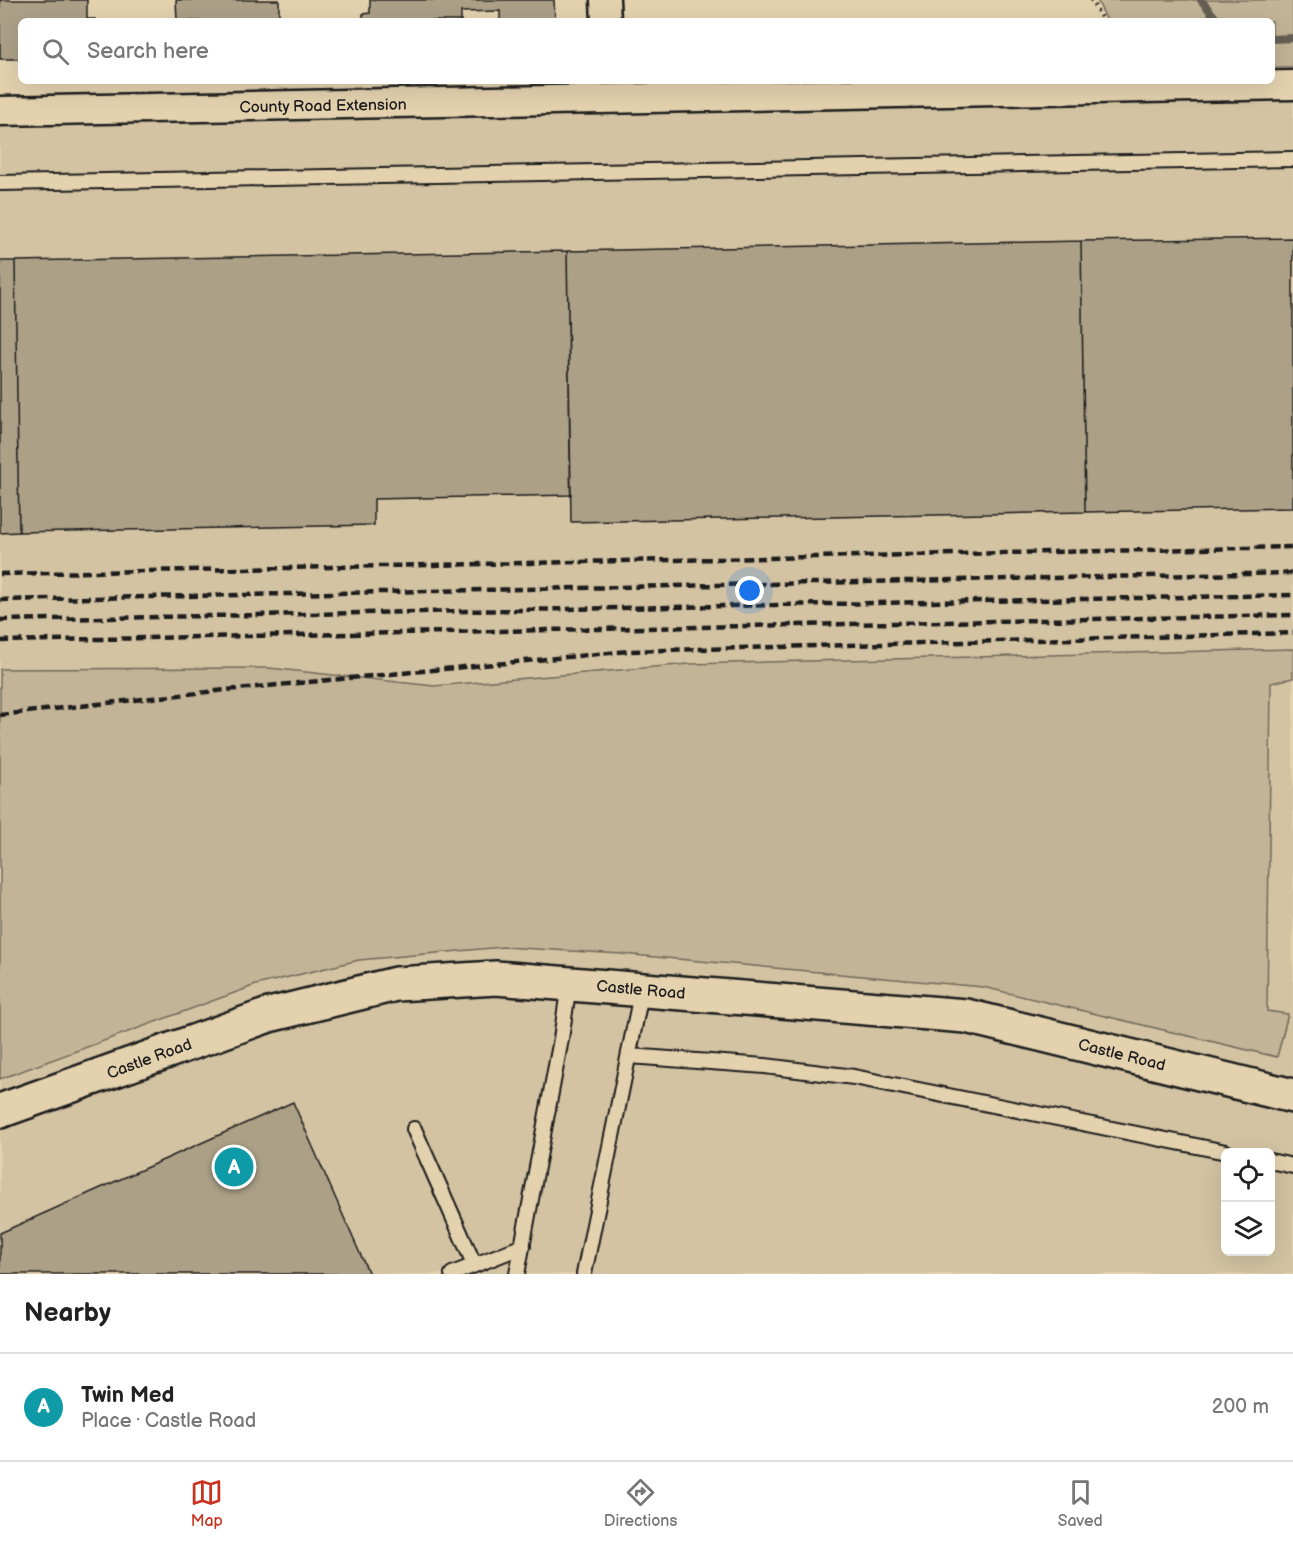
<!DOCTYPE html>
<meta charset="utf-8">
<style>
body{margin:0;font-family:"Balsamiq Sans",sans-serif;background:#f6f6f6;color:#222}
.controls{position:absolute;right:18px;bottom:18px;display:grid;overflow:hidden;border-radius:9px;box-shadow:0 6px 24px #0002}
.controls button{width:54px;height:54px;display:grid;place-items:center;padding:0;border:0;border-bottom:2px solid #e0e0e0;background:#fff;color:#222;font:30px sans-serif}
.you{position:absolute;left:750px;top:591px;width:21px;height:21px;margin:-15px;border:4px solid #fff;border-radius:50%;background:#1a73e8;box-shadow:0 0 0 9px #1a73e833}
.badge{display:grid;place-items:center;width:39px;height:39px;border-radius:50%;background:#c8321e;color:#fff;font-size:20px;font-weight:700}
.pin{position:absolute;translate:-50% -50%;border:3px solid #fff;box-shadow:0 2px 6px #0006}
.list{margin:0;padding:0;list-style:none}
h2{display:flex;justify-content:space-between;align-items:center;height:78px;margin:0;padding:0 24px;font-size:26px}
h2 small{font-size:20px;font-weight:400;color:#767676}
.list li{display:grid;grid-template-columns:39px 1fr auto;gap:18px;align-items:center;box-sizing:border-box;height:108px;padding:0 24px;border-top:2px solid #e0e0e0}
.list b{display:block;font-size:22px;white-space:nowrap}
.list p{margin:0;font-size:20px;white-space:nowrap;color:#767676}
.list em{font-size:20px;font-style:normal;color:#767676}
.icon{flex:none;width:33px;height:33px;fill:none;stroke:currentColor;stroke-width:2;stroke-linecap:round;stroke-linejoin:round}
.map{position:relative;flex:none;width:1293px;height:1274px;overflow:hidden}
.search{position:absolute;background:#fff;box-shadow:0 6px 24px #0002;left:18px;right:18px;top:18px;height:66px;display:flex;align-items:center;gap:15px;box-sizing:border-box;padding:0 21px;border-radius:9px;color:#767676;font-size:22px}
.sheet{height:186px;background:#fff}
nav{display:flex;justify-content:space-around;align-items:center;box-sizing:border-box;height:84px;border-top:2px solid #e0e0e0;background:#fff;font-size:16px;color:#767676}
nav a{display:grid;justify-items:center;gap:3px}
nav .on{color:#c8321e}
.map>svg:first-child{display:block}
.built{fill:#d3c3a3;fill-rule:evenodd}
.green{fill:#c3b497;stroke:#70685a;stroke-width:1.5}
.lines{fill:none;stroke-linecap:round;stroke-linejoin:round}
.stream{stroke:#665f53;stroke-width:8}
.building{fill:#aca087;stroke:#1c1c1c;stroke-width:1.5}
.lane-casing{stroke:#1c1c1c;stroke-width:18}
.street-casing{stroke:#1c1c1c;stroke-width:33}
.secondary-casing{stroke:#1c1c1c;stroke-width:38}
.path{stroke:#1c1c1c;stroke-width:4;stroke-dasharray:1.5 4.5;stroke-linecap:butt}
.lane{stroke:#e4d2af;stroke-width:14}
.street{stroke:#e4d2af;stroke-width:28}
.secondary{stroke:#e4d2af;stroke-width:33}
.rail{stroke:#1c1c1c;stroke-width:4.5;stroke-dasharray:9 4.5;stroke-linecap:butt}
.labels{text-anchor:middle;stroke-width:6;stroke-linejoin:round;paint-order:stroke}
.street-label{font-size:16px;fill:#1c1c1c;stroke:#e4d2af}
</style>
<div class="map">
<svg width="1293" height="1274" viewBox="0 0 1293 1274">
<rect width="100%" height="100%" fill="#e4d2af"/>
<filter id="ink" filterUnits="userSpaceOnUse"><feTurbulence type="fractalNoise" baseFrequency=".0167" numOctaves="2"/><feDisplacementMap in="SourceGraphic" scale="12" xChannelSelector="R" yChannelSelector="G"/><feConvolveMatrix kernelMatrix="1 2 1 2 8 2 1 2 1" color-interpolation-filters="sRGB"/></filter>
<g filter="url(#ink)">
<!-- built -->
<path class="built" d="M1272,67h21v1207h-1293v-1160l1272,-33zM1226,1152h44v100h-44z"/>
<!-- green -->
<path class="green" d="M1097,0h196v67h-21v-46h-165z
M1293,649v29l-22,5 -4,328 21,3 -11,43 -294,-70 -361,-33 -119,-7 -144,13 -103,25 -256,94v-410l269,-1 165,18 255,-22z"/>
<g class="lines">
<!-- stream -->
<path class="stream" d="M1201,0l17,21
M1272,39l21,-1"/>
</g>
<!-- building -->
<path class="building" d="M0,0h87v19h8v2h-74v38h-21z
M176,0h103v21h-102z
M370,0h184l1,21h-55v-10l-39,1v9h-98v-7l7,-1z
M1293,238v270l-208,4 -4,-271z
M1081,241l4,271 -514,10 -4,-271z
M567,251l4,244 -197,4v26l-355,7 -4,-271z
M0,261h15l4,271 -19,1z
M293,1102l76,172h-369v-41z"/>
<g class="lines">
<defs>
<path id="lane" d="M0,183l1293,-24
M629,1056l136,10 89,11 372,75
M414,1129l60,135
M1270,1161l23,5
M452,1274l71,-28
M517,1274l44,-235 8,-55
M584,1274l58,-285"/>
<path id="street" d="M605,0l1,21
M0,111l1293,-26"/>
<path id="secondary" d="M0,1111l269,-96 127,-31 100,-6 470,38 327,80"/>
</defs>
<!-- lane casing -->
<use href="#lane" class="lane-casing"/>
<!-- street casing -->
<use href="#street" class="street-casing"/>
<!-- secondary casing -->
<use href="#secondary" class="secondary-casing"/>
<!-- path -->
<path class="path" d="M1091,0l12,21"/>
<!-- lane -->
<use href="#lane" class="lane"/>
<!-- street -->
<use href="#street" class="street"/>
<!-- secondary -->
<use href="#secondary" class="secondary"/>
<!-- rail -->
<path class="rail" d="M0,574l1293,-27
M0,600l1293,-27
M0,620l1293,-25
M0,641l1293,-26
M0,715l216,-24 413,-40 664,-18"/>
</g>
</g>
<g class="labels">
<!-- street labels -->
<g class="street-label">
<text transform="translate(323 105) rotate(-1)" y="6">County Road Extension</text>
<text transform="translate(641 989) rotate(5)" y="6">Castle Road</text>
<text transform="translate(1122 1054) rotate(14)" y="6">Castle Road</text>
<text transform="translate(149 1058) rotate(-20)" y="6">Castle Road</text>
</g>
</g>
</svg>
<div class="controls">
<button><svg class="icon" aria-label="locate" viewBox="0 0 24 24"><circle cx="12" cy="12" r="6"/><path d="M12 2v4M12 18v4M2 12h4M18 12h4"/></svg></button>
<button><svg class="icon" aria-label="layers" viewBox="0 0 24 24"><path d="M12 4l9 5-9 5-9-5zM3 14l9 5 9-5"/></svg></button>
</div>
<div class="you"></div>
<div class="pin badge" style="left:234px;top:1167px;background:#0f9aa8">A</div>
<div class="search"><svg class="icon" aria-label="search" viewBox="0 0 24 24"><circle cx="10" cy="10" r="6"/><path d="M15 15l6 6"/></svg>Search here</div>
</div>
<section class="sheet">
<h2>Nearby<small></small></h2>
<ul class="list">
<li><span class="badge" style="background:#0f9aa8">A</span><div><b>Twin Med</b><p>Place · Castle Road</p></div><em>200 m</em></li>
</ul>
</section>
<nav>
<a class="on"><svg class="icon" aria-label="map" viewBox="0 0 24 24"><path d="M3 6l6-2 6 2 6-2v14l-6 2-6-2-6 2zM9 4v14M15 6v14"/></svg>Map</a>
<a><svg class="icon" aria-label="directions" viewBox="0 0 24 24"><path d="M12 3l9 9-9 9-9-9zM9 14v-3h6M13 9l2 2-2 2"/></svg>Directions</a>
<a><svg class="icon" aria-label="saved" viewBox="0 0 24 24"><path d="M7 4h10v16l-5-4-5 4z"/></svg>Saved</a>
</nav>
